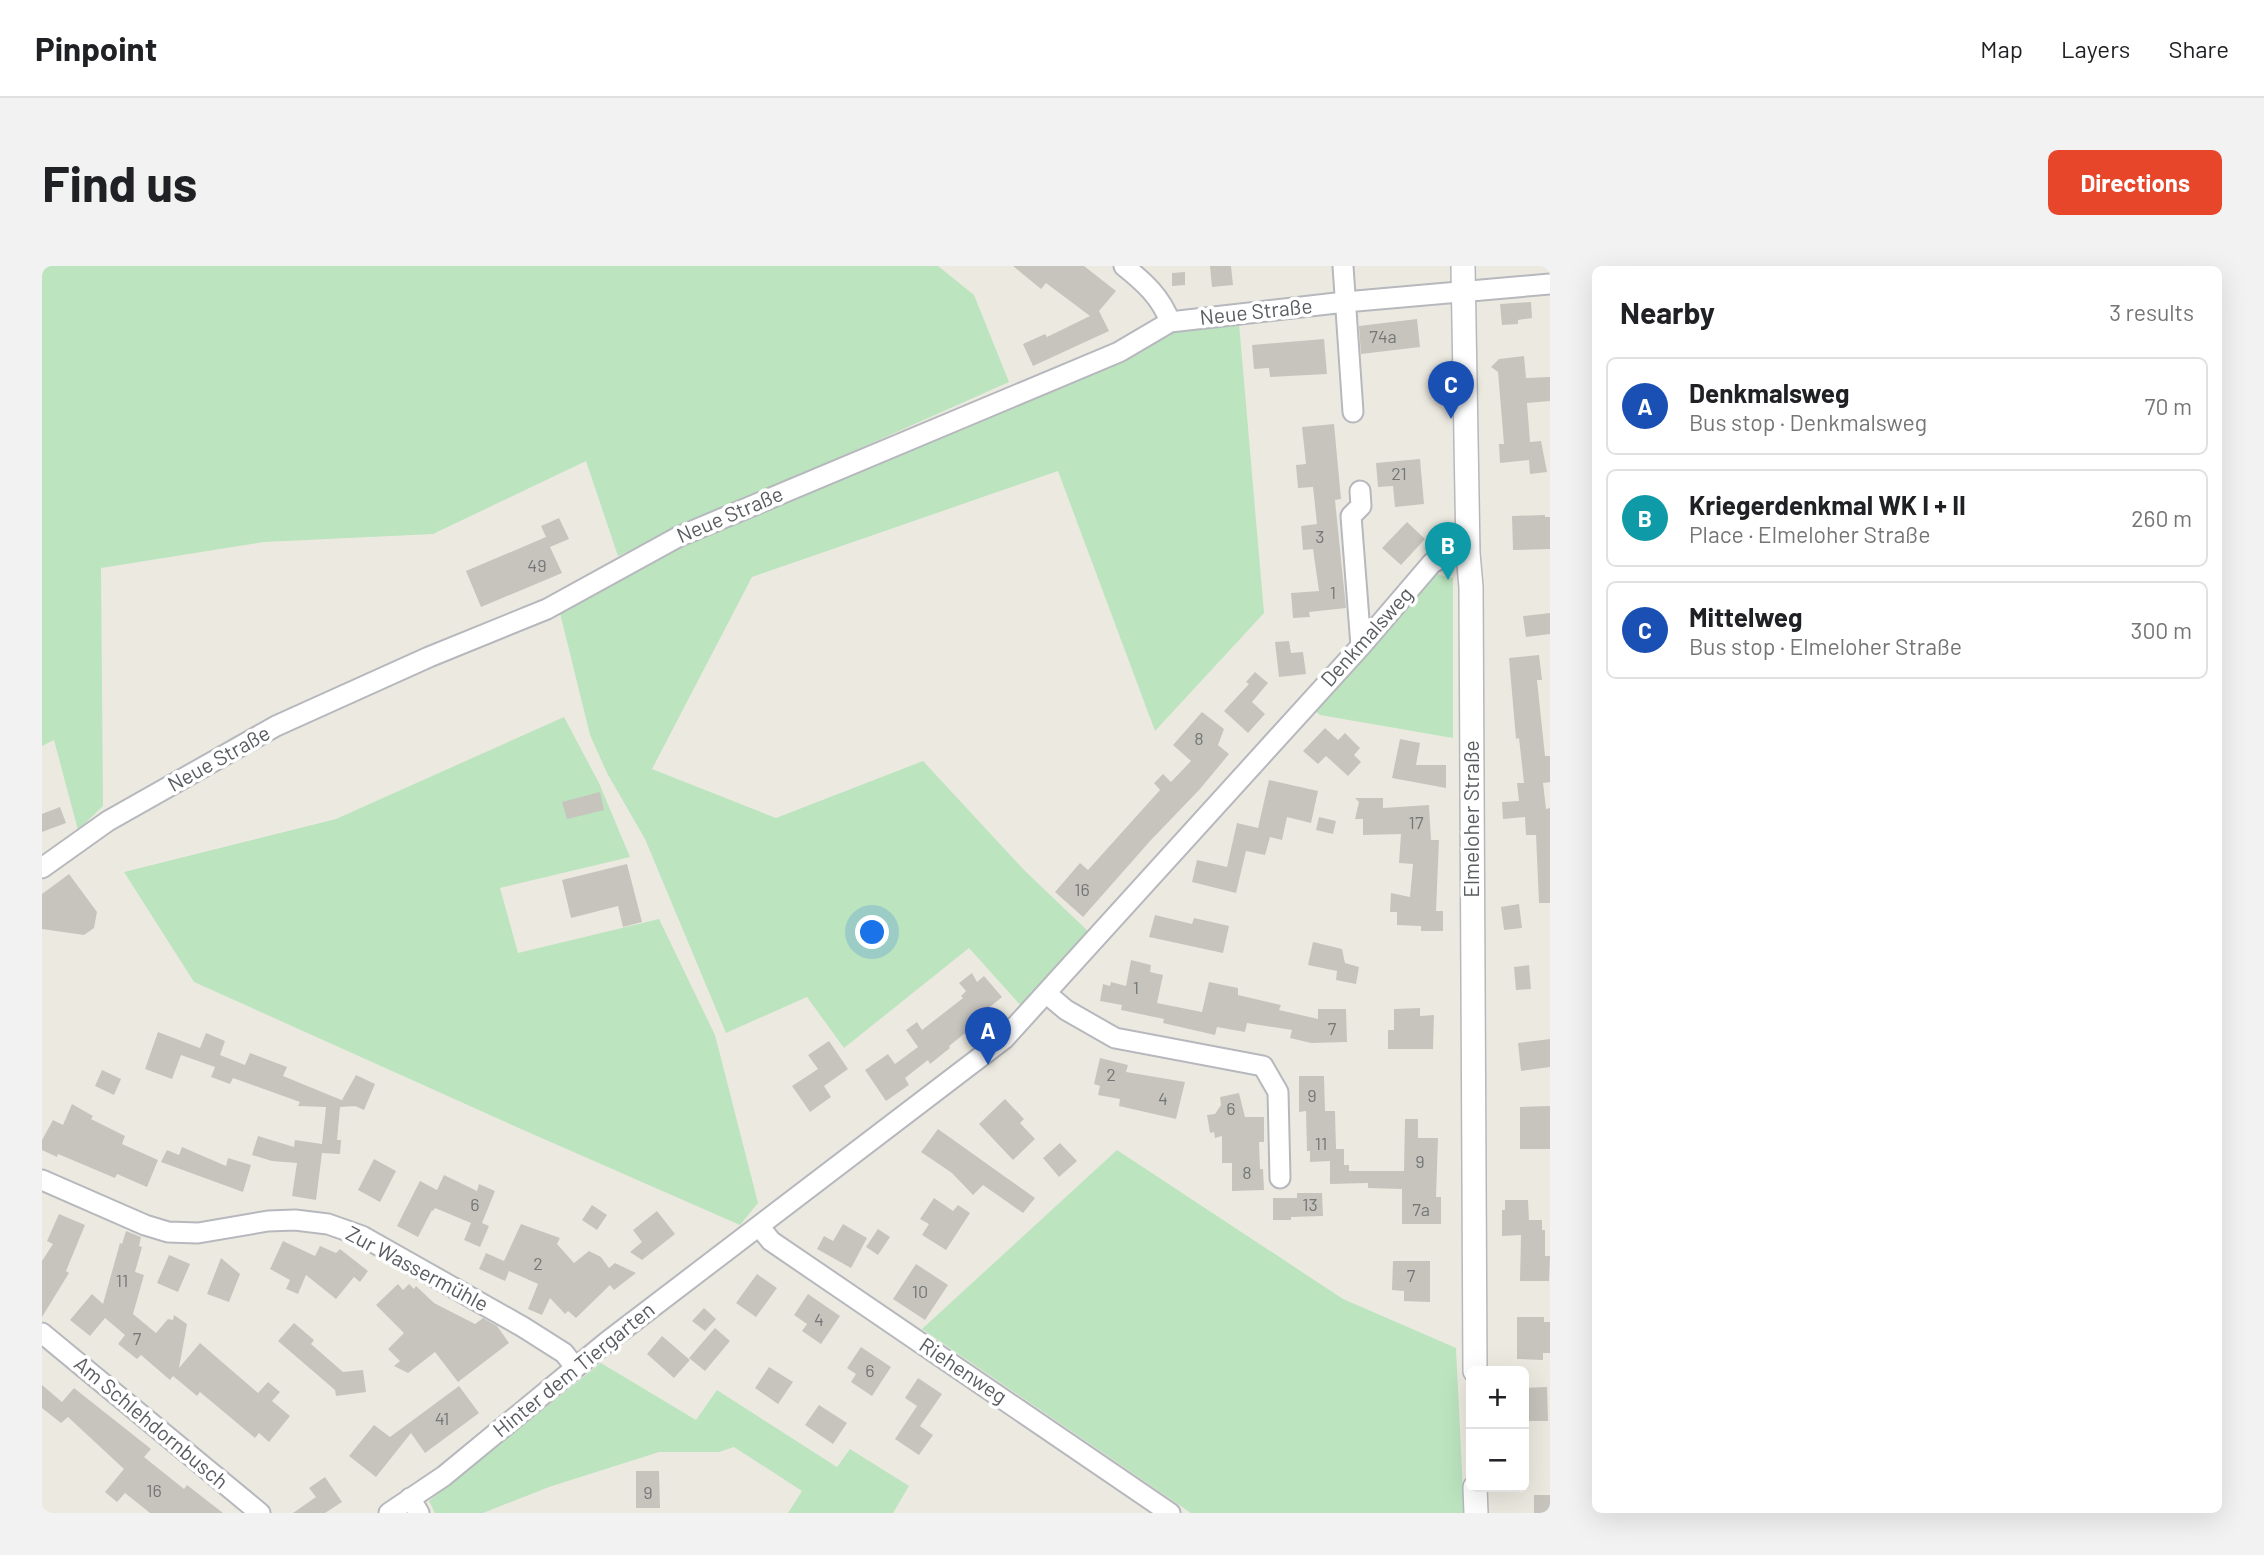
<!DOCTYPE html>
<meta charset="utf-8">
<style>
body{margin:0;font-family:Barlow,sans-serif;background:#f2f2f2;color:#202124}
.controls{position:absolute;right:21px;bottom:21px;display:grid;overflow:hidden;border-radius:10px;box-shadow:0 7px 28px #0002}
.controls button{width:63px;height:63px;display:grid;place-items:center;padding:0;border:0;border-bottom:2px solid #e0e0e0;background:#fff;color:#202124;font:35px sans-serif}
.you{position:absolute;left:831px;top:667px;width:24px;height:24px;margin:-18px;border:5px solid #fff;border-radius:50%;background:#1a73e8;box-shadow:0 0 0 10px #1a73e833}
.badge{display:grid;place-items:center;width:46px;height:46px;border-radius:50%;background:#e7462b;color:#fff;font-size:23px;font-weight:700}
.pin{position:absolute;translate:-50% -58px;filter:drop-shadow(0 2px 4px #0008)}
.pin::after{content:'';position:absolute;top:37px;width:24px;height:21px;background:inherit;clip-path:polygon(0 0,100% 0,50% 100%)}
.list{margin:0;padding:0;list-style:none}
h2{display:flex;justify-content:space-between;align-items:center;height:91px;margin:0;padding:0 28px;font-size:30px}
h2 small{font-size:23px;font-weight:400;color:#757577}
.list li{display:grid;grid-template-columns:46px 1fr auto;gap:21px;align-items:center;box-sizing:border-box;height:98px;margin:0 14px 14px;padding:0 14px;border:2px solid #e0e0e0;border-radius:10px}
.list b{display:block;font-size:26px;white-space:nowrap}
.list p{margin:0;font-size:23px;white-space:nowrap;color:#757577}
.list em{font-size:23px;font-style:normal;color:#757577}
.map{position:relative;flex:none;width:1508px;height:1247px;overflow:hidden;border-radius:10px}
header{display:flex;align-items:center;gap:42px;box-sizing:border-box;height:98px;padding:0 35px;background:#fff;border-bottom:2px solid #e0e0e0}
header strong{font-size:33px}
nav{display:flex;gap:38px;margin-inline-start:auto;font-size:24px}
.intro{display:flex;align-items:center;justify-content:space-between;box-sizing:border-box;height:168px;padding:0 42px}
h1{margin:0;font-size:49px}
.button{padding:18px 32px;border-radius:10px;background:#e7462b;color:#fff;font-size:24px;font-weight:700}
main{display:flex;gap:42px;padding:0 42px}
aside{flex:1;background:#fff;border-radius:10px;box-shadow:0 7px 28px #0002}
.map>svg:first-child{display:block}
.green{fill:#bce4bf}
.building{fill:#c6c4bd}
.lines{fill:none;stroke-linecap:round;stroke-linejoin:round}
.minor-casing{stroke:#b6b8bd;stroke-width:23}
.tertiary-casing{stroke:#b6b8bd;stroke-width:26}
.minor{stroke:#fff;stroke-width:19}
.tertiary{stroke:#fff;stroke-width:23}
.labels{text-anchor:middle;stroke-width:7;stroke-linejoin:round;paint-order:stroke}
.number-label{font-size:18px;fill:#747678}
.street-label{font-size:21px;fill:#595c61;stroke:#fff}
</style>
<header>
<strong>Pinpoint</strong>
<nav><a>Map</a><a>Layers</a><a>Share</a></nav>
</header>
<div class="intro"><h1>Find us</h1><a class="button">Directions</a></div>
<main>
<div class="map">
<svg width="1508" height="1247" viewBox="0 0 1508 1247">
<rect width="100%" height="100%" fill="#eceae0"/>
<!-- green -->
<path class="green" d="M0,0h896l36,29 35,87 -391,174 -32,-95 -153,73 -169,8 -163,26 2,238 -25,24 -24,-90 -12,6z
M1197,57l25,290 -109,118 -97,-260 -306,106 -100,192 124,49 147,-57 102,110 64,61 -66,76 -54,-60 -125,100 -37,-51 -81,36 -81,-194 -38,-66 -17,-38 -30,-122 117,-68 339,-146 163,-69z
M1394,308l17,4v160l-133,-23 -6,-5z
M522,451l35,66 31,74 -130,31 18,65 141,-34 56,116 43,168 -18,22 -219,-96 -327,-147 -70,-110 212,-53z
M1075,884l226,149 113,49 8,165h-273l-269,-184z
M559,1097l95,57 21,-30 120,77 13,-18 59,37 -16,27h-105l14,-22 -68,-44 -15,5h-60l-110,35 -66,26h-48l-6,-12z"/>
<!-- building -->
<path class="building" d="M971,0h71l32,25 -17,20 10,20 -76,35 -10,-22 22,-10 2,3 43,-21 -44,-33 -5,6z
M1168,0h21l2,19 -21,2z
M1143,6v13l-13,1v-13z
M1489,36l1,16 -14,2v4l-16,1 -2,-21z
M1375,53l3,28 -59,7 -2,-28z
M1282,73l3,35 -57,3 -1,-9 -15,1 -2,-24z
M1482,90l2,22 24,-1v24l-23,2 3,39 11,-1 6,31 -17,2 -1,-14 -29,3 -1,-19h5l-6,-72 -7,-5 8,-8z
M1292,158l7,75 -6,1 11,108 -37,4 1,5 -17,1 -2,-25 28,-2 -6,-42 -10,1 -2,-24 16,-2 -4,-37 -15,1 -2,-23 10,-1 -4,-37z
M1378,193l4,45 -29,3 -2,-21 -15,1 -2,-24z
M1503,249v2h5v32l-37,1 -1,-34z
M517,252l10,21 -19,8 12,26 -81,34 -15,-36 80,-34 -5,-11z
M1365,256l18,17 -24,26 -19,-17z
M1508,347v21l-24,3 -3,-21z
M1247,375l2,12 12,-1 3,22 -27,3 -4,-35z
M1497,389l3,25h-5l8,76h5v26l-7,1 3,26 4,-1v95h-11l-3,-68h-10l-1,-18 -22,2 -1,-17 17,-1 -2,-18h7l-5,-45 -3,1 -7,-81z
M1213,406l13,11 -16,19 13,12 -17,19 -24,-22 25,-27 -3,-2z
M1160,446l22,17 -6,16 11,9 -29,35 -49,51 -68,77 -28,-25 25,-29 8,7 72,-80 -6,-7 9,-9 8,8 20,-21 -18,-16z
M1283,462l13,12 7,-7 15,15 -6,7 7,7 -13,14 -22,-20 -8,8 -15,-13z
M1358,473l20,4 -4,22h30v23l-54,-10z
M1227,514l49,11 -7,32 -24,-6 -5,23 -12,-3 -5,18 -19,-4 -10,42 -44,-11 5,-22 30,7 10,-44 21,5z
M558,526l4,18 -37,9 -5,-17z
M1313,532h28v10l46,-3 2,35h8l-3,71h7v20h-22v-5l-24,-1v-13h-7l1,-19 19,4 3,-33 -14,-1 2,-29 -38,1v-16h-8l4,-17z
M18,541l6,16 -24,9v-18z
M1277,551l17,4 -3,13 -17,-4z
M585,598l15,58 -19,5 -5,-21 -47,12 -9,-38z
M27,608l28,38 -3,16 -10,7 -42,-6v-35z
M1477,638l3,24 -18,2 -3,-23z
M1113,649l37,9 2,-6 35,8 -6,27 -74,-16z
M1271,676l29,7 3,14 14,4 -3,17 -20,-4 1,-9 -29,-6z
M1089,694l20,5 -1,7 13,3 -6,28 45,9 7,-30 29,6v7l43,10 -2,5 39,9v-10h28l1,33 -36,1 -21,-5 2,-8 -45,-7 -2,9 -28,-5 -2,8 -52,-12 1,-4 -43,-9 1,-5 -22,-4 3,-17 7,2 1,-4 15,4z
M1487,699l2,24 -15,1 -2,-23z
M930,707l5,9 7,-6 18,21 -27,22 3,4 -29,23 1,2 -20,16 -2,-4 -23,18 4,7 -23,16 -21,-31 23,-16 7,10 23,-17 -12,-17 11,-8 5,8 41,-32 -2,-2 5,-5 -7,-8z
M1378,742v8l14,-1 -1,34h-45v-19h6v-21z
M116,766l42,16 6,-15 19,8 -5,14 25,10 5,-12 37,14 -4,9 73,30 -16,1 -3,33h4l-1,14 -18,-1 -6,47 -24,-4 5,-33 -25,-2 -20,-6 6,-19 36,11 1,-7 27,4 4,-37 -28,-1 2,-4 -67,-24 -3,6 -19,-7 4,-10 -34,-12 -9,24 -27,-10z
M1508,773v28l-29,4 -3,-28z
M787,775l19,28 -24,17 7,11 -21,15 -18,-26 26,-17 -10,-14z
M1058,792l28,7 -2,7 59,10 -9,37 -57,-13 1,-7 -22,-4 2,-9 -6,-2z
M60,804l19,9 -7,16 -19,-9z
M314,809l19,9 -11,26 -22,-10z
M1257,810h25l1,35h10l1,38h8v16h5v6h55l1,-52h13v19h20l-2,59h5v27h-39v-35l-34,-1v-5l-38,1v-23l-20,1v-11h-3l-1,-40 -7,1z
M1197,827l6,24h19v25h-5l1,27h3l1,21 -32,1v-28h-10v-27l-7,2 -1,-6 -4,1 -3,-18 8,-1 6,-9 -1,-8z
M963,833l19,20 -4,4 15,16 -22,21 -34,-36z
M30,838l21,12 -2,3 34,17 -3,8 36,16 -11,27 -30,-13 -2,4 -57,-24 -1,3 -15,-7v-10l11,-20 10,5z
M1508,840v43h-30v-42z
M896,863l97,69 -12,15 -40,-28 -10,10 -21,-22 -31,-21z
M1018,877l17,18 -18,16 -16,-19z
M140,881l44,19 2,-8 23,7 -8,27 -82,-30 6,-12 12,5z
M332,893l22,12 -16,31 -22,-12z
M402,909l33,16 2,-7 16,7 -13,32 7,3 -9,21 -16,-7 7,-17 -36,-15 -2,3 -1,-1 -14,27 -21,-11 23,-45 17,9z
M1255,927h25l1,23 -32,1v3h-18v-22h24z
M892,932l19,13 5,-6 12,8 -24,37 -24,-15 7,-11 -9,-5z
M1463,934h23l1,20h13v10h3v26h5l-1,25h-29l1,-46 -19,1v-26h3z
M550,939l15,10 -10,15 -15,-10z
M615,945l18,23 -33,26 -12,-8 12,-10 -9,-12z
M17,948l26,11 -19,46 3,2 -27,44v-56l11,-17 -6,-3z
M479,958l39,14 -3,6 17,19 15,-12 12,6 8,11 6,-5 21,10 -22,17 -4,-5 -34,33 -8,-7 -3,3 -15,-16 -8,17 -14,-6 10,-25 -29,-13 -4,10 -26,-12 7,-16 18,8z
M801,958l24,14 -16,30 -34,-19 7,-13 9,5z
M836,963l12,8 -12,18 -12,-8z
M84,965l15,6 -2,9 3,1 -7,25 9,3 -11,39 23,19 12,-14 5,1 1,-5 13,9 -8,44 21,-25 58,50 10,-11 12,10 -8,9 18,15 -21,26 -10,-9 -4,5 -55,-46 -3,4 -24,-20 -3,4 -29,-25 -4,4 -19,-15 7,-9 -20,-17 -15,18 -20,-16 22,-26 11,10 17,-61 2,1z
M241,975l32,15 5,-10 16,7 4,-4 28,22 -8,11 -6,-5 -18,22 -30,-24 -8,19 -12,-5 4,-9 -20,-11z
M127,989l21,9 -12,28 -21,-9z
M179,992l19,16 -11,28 -22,-8z
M1351,995h37v41l-26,-1v-10l-12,-1z
M874,998l32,21 -23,35 -32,-21z
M715,1008l20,14 -21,29 -20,-14z
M356,1018l5,6 6,-6 5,5 2,-3 18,17 41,21 8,-6 14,8 12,17 -51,39 -23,-30 -27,21 -14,-7 6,-5 -12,-12 16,-16 -28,-28z
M766,1028l32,22 -19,28 -19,-13 5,-7 -13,-9z
M662,1042l12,11 -11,12 -13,-10z
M1475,1051h27v5h6v31h-7v7l-26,-1z
M252,1057l20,17 -3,4 32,28 20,-2 3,22 -30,4 -1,-6 -57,-49z
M673,1062l15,13 -25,30 -16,-13z
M620,1070l28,24 -16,18 -27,-24z
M819,1081l30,20 -19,29 -21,-14 5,-8 -9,-6z
M727,1101l24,15 -15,22 -23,-16z
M876,1112l24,16 -22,32 13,9 -14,20 -24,-16 22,-33 -12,-8z
M0,1119l20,17 12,-14 77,61 -7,8 40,32 3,-4 36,28h-73l-25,-20 -8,9 -12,-10 19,-23 -56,-52 -7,6 -19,-15z
M417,1120l20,27 -54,40 -14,-20 -35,44 -27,-21 25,-31 16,12z
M1505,1121l1,34h-24v-33z
M777,1139l28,18 -14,21 -28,-19z
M594,1205h23l1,37h-24z
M283,1211l17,25 -17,11h-32l23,-16 -7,-9z
M1492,1229h16v18h-16z"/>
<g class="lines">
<defs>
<path id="minor" d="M1082,0c20,16 37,31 46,56
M1301,0l10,146
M1318,225l1,15 -10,10 10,130
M0,602l66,-47 168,-95 153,-69 118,-48 131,-72 441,-185 51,-30 175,-20 205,-18
M1005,728l19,16 49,28 148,28 15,26 2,86
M0,914l103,45 23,7 30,1 70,-12 27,-1 33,4 34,12 161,91 41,26 11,14
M717,960l12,15 399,272
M0,1067l218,180
M368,1232l9,15
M347,1247l55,-37 164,-135 396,-302 357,-393 71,-83 17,-9 19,-1"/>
<path id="tertiary" d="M1421,0l5,287 3,34 4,784
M1433,1221l1,26"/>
</defs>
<!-- minor casing -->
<use href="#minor" class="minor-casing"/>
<!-- tertiary casing -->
<use href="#tertiary" class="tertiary-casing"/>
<!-- minor -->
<use href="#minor" class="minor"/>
<!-- tertiary -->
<use href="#tertiary" class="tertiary"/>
</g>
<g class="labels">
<!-- number labels -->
<g class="number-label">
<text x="1341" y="77">74a</text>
<text x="1357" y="214">21</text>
<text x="1278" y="277">3</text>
<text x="495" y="306">49</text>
<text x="1291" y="333">1</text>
<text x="1157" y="479">8</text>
<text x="1374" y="563">17</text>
<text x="1040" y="630">16</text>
<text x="1094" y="728">1</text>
<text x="1290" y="769">7</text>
<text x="1069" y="815">2</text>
<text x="1270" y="836">9</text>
<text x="1121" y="839">4</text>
<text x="1189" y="849">6</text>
<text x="1279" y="884">11</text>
<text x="1378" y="902">9</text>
<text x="1205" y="913">8</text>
<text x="433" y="945">6</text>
<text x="1268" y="945">13</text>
<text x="1379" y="950">7a</text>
<text x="496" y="1004">2</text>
<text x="1369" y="1016">7</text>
<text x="80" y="1021">11</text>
<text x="878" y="1032">10</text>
<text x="777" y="1060">4</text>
<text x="95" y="1079">7</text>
<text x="828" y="1111">6</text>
<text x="400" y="1159">41</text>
<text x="112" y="1231">16</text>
<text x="606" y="1233">9</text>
</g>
<!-- street labels -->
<g class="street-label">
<text transform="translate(1214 46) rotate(-6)" y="7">Neue Straße</text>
<text transform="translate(688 249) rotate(-23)" y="7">Neue Straße</text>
<text transform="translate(1325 371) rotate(-48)" y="7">Denkmalsweg</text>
<text transform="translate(177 493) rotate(-29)" y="7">Neue Straße</text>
<text transform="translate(1430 553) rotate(-90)" y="7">Elmeloher Straße</text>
<text transform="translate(375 1003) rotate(28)" y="7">Zur Wassermühle</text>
<text transform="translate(532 1104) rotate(-39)" y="7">Hinter dem Tiergarten</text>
<text transform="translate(921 1105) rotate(34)" y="7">Riehenweg</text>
<text transform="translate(109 1157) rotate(40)" y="7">Am Schlehdornbusch</text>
</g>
</g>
</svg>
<div class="controls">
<button>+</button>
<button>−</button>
</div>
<div class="you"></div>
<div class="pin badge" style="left:946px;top:799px;background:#1a4fb4">A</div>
<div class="pin badge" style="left:1406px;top:314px;background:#0f9aa8">B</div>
<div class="pin badge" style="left:1409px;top:153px;background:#1a4fb4">C</div>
</div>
<aside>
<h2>Nearby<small>3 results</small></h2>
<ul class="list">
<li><span class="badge" style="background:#1a4fb4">A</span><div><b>Denkmalsweg</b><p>Bus stop · Denkmalsweg</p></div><em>70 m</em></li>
<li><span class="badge" style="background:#0f9aa8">B</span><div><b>Kriegerdenkmal WK I + II</b><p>Place · Elmeloher Straße</p></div><em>260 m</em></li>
<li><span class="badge" style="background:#1a4fb4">C</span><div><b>Mittelweg</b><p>Bus stop · Elmeloher Straße</p></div><em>300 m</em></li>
</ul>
</aside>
</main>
